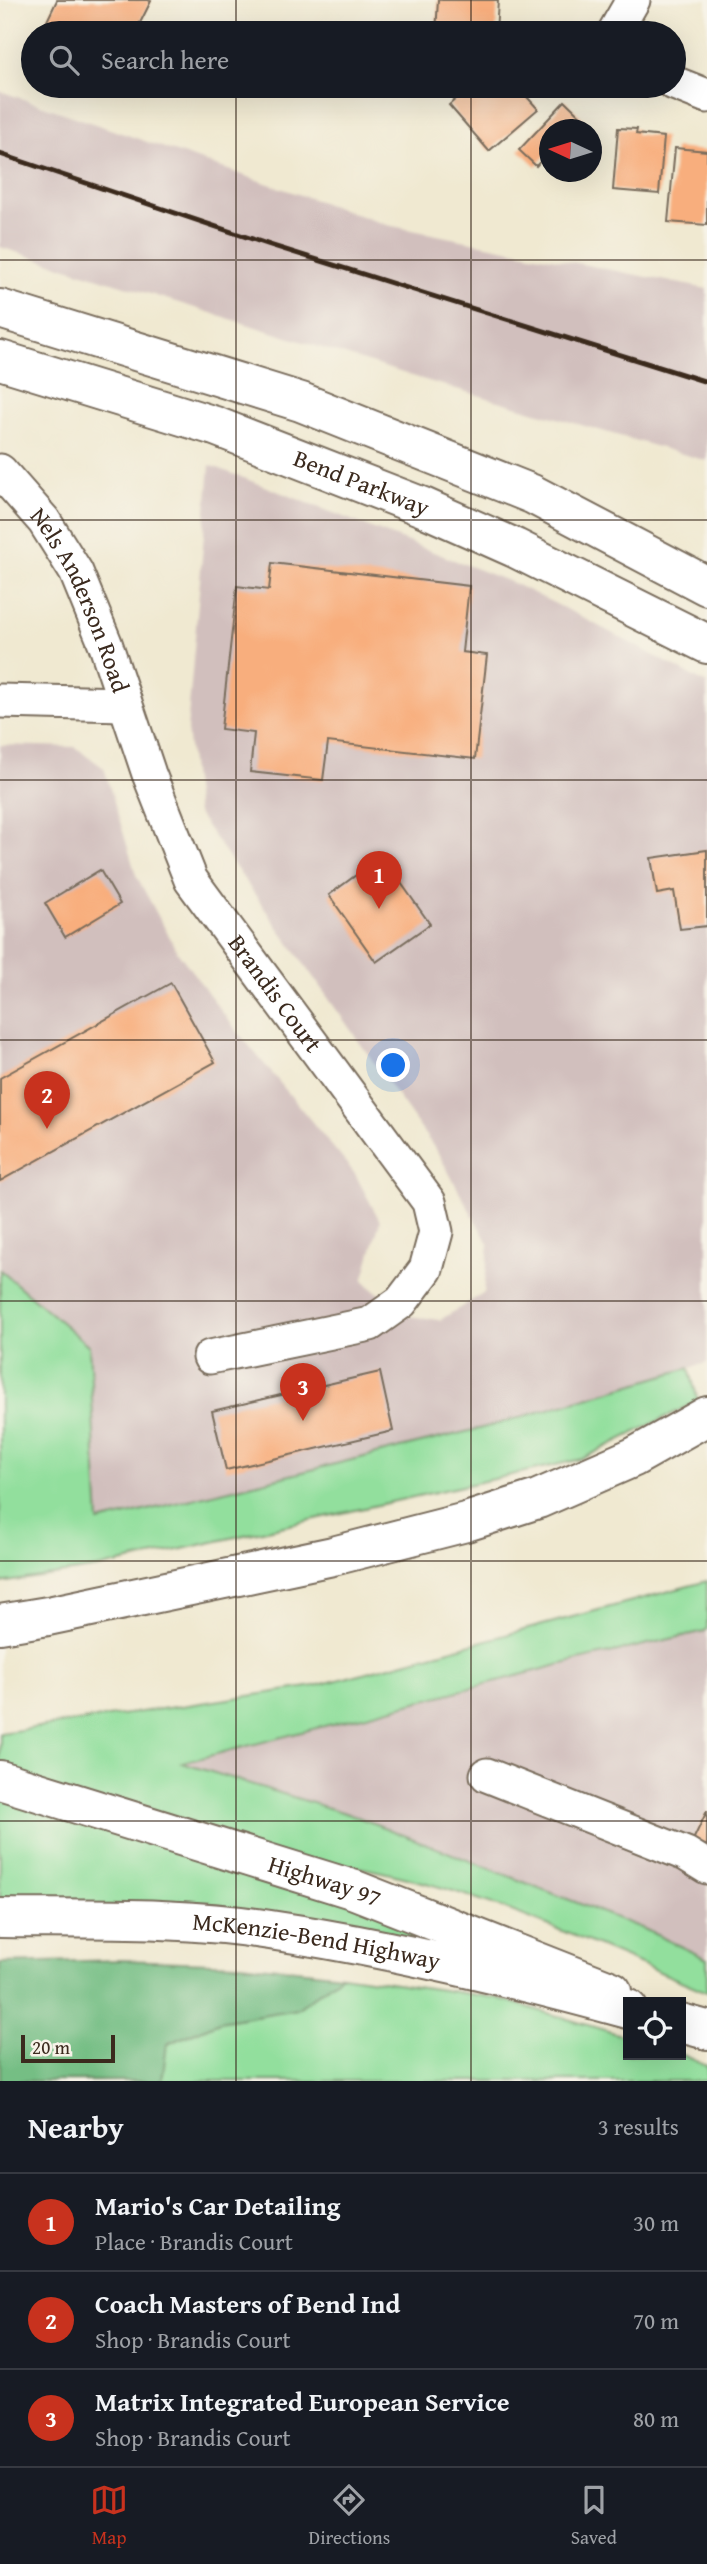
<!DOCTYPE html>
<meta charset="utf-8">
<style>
body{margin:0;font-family:"Gentium Book Plus",serif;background:#242831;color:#f1f3f6}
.controls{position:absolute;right:21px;bottom:21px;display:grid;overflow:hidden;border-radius:0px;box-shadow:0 7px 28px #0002}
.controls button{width:63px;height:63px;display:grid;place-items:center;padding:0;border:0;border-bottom:2px solid #363941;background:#171b24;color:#f1f3f6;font:35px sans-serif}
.compass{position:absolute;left:539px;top:119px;width:63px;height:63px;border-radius:50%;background:#171b24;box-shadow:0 7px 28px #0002;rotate:274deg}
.scale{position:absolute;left:21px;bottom:18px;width:94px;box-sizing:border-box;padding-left:7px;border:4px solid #3b2a1e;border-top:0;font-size:19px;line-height:24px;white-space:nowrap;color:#3b2a1e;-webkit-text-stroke:5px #f7f3e8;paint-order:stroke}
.you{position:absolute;left:394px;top:1066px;width:24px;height:24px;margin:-18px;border:5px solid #fff;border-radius:50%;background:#1a73e8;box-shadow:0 0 0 10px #1a73e833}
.badge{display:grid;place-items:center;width:46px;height:46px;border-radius:50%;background:#c8321e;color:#fff;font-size:23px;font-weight:700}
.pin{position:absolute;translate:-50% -58px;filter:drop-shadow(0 2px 4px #0008)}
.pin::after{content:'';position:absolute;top:37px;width:24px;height:21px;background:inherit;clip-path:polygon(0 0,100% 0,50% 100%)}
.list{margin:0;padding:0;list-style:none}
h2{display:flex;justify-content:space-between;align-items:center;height:91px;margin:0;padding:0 28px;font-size:30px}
h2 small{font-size:23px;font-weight:400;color:#9ea1a6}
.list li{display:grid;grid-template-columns:46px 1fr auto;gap:21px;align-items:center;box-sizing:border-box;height:98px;padding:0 28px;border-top:2px solid #363941}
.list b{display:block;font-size:26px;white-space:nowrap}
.list p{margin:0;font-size:23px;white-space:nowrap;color:#9ea1a6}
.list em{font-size:23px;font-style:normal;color:#9ea1a6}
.icon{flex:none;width:38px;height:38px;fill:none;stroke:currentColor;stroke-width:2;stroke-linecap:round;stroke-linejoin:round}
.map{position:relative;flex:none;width:707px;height:2081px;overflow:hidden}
.search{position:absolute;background:#171b24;box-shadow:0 7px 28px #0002;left:21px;right:21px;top:21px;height:77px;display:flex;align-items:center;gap:18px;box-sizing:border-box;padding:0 24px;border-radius:38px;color:#9ea1a6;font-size:26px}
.sheet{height:385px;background:#171b24}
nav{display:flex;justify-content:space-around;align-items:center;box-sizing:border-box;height:98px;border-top:2px solid #363941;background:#171b24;font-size:19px;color:#9ea1a6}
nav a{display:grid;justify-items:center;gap:4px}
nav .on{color:#c8321e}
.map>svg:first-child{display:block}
.industrial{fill:#d1bfbd}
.green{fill:#92df9d;stroke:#66845e;stroke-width:2}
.forest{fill:#75be84;stroke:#587451;stroke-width:2}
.building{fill:#f8ae7d}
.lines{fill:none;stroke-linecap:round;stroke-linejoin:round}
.minor-casing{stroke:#7a6d5d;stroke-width:37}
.major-casing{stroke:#7a6d5d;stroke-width:42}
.highway-casing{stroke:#7a6d5d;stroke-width:42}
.minor{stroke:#fff;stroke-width:33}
.major{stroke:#fff;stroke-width:38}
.highway{stroke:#fff;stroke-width:38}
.rail{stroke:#3b2a1e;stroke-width:5}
.grid{fill:none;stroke:#3b2a1e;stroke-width:2;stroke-opacity:0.55}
.labels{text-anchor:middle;stroke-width:5;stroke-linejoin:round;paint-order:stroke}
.street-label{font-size:24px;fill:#3b2a1e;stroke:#f7f3e8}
</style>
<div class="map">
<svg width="707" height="2081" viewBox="0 0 707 2081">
<rect width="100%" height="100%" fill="#f7f3e8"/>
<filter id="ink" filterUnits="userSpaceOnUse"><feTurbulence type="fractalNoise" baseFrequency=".0143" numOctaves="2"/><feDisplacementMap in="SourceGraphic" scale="14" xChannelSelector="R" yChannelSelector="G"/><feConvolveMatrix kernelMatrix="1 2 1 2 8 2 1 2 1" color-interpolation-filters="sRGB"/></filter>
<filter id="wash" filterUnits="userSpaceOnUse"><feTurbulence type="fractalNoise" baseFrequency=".00686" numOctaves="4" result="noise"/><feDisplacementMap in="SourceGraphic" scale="28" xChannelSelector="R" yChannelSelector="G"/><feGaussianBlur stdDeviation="1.57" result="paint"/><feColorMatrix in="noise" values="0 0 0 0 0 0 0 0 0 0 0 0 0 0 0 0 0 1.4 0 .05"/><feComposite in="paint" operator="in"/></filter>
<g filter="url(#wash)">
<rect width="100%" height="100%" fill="#f0e9d1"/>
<!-- industrial -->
<path class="industrial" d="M0,91l387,134 320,64v172l-282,-81 -425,-133z
M210,465l303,118 63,31 131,70v679l-213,62 -395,97 -10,-176 -89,-76v-525l75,2 29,21 32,107 41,76 51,69 127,154 25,47 -17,60 45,35 32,4 44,-27 5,-48 -51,-92 -241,-340 -10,-83z
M707,1629v330l-63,-30 -289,-113 -174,-53 393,-102z"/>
<!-- green -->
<path class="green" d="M0,1270l89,76 10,176 395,-97 195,-57 9,33 -116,58 -484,109 -98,15z
M707,1581v48l-2,2 -131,30 -392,102 173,53 289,113 63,30v33c-122,-51 -251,-114 -383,-130l154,90 -478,-45v-174l315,-47z
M342,1975l155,23 131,39v18l53,-1 26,12v15h-545l4,-36 53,-23 78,-13z"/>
<!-- forest -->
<path class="forest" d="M122,1960l119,4 101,11 -45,34 -78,13 -52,22 -5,37h-162v-118z"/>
<g id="blocks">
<!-- building -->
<path class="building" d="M57,0h91l3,1 -16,32h-62l-26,-12z
M438,0h60l-2,33h-60z
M471,86h46l21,23 -49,42 -40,-46z
M565,101l30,29 -3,2v-2h-42v28l-4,-3 -10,11 -17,-16z
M618,128l19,1 -1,5 28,3 -5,57 -46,-4z
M675,148l32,3v74l-39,-3z
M272,563l197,23 -7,66 25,3 -12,104 -147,-17 -5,38 -73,-8 4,-39 -33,-4 16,-143 32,4z
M707,850v76l-27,3 -6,-38 -17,3 -6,-36z
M382,856l48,68 -54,38 -47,-67z
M100,870l20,34 -55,33 -20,-34z
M171,983l44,79 -215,119v-103z
M380,1372l13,59 -167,39 -14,-59z
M707,1811v35l-14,-6z"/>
</g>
</g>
<g filter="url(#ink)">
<use href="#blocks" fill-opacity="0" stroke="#7a6d5d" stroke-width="2"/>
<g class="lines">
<defs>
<g id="minor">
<path d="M614,33l19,-33"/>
<path d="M674,83l33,13"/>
<path id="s1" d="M0,471l44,50 32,51 29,71 44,131 42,106 238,322 7,30 -10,37 -25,33 -31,22 -160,33"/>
<path d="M0,701l124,3"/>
<path d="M487,1775l199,79 21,13"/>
</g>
<g id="major">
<path id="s2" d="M0,1780l355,110 257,101"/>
</g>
<g id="highway">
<path d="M0,309l301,93 231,92 175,92"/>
<path id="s3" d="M0,360l215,66 208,81 92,41 192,96"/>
<path d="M0,1624l48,-8 285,-60 133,-34 72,-23 96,-42 73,-41"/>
<path id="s4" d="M0,1918c90,1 181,-2 270,12 121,18 241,47 358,79"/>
<path d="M681,2023l26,7"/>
</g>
</defs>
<!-- minor casing -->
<use href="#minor" class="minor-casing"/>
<!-- major casing -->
<use href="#major" class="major-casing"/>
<!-- highway casing -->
<use href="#highway" class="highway-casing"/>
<!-- minor -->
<use href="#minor" class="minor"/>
<!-- major -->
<use href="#major" class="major"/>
<!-- highway -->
<use href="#highway" class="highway"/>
<!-- rail -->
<path class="rail" d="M0,154l270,91 437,137"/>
</g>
</g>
<!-- grid -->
<path class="grid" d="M236,0v33M471,0v33M236,86v1995M471,86v1995M0,260h707M0,520h707M0,780h707M0,1040h707M0,1301h707M0,1561h707M0,1821h707"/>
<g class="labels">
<!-- street labels -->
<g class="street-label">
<text dy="8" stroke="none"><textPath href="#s3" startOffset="382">Bend Parkway</textPath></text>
<text dy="8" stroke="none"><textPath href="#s1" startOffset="154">Nels Anderson Road</textPath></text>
<text dy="8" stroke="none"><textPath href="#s1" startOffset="597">Brandis Court</textPath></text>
<text dy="8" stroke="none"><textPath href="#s2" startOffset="340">Highway 97</textPath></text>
<text dy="8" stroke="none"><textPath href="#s4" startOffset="318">McKenzie-Bend Highway</textPath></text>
</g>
</g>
</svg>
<div class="controls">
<button><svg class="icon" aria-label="locate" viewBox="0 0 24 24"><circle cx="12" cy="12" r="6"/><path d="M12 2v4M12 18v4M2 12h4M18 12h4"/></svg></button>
</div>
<svg class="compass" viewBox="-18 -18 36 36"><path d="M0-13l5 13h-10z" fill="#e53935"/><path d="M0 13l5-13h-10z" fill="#9ea1a6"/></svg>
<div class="scale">20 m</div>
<div class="you"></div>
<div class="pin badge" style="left:379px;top:909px">1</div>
<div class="pin badge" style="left:47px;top:1129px">2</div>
<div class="pin badge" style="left:303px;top:1421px">3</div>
<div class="search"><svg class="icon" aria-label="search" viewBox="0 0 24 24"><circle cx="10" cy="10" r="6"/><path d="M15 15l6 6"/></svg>Search here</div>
</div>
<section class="sheet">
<h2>Nearby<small>3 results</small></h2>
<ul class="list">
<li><span class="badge">1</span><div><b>Mario's Car Detailing</b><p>Place · Brandis Court</p></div><em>30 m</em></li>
<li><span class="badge">2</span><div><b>Coach Masters of Bend Ind</b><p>Shop · Brandis Court</p></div><em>70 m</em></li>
<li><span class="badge">3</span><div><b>Matrix Integrated European Service</b><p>Shop · Brandis Court</p></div><em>80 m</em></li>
</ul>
</section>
<nav>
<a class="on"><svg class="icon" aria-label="map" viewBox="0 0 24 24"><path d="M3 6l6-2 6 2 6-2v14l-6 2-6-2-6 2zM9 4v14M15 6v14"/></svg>Map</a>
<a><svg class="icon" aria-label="directions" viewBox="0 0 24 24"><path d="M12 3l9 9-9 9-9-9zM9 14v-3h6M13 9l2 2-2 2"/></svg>Directions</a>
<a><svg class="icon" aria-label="saved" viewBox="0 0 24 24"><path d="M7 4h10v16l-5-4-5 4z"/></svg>Saved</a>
</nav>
